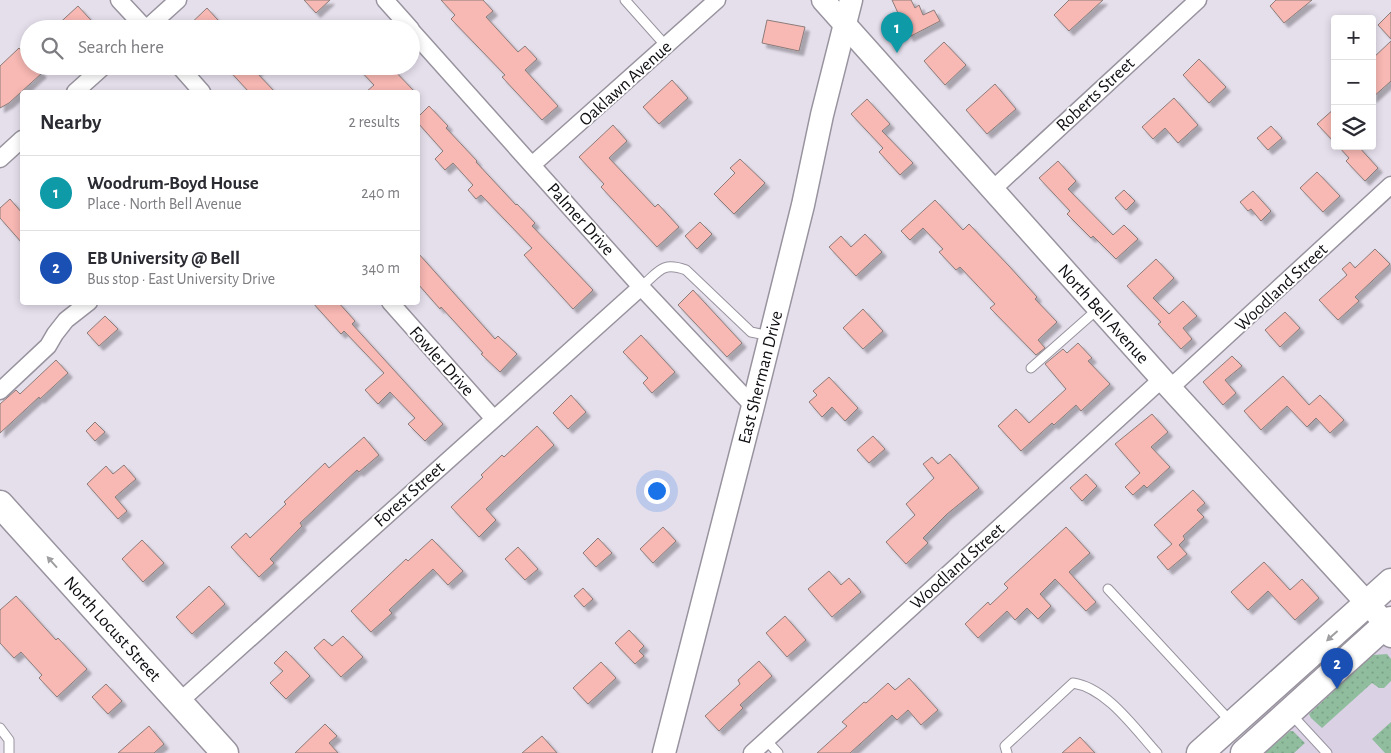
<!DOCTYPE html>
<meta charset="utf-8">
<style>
body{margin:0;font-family:"Alegreya Sans",sans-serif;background:#f7f7f7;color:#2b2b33}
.controls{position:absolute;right:15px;top:15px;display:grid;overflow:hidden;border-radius:5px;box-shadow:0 2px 8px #0003}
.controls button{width:45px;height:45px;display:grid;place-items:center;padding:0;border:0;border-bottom:1px solid #e1e1e2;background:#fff;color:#2b2b33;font:25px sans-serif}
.you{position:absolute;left:656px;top:490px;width:18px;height:18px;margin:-12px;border:4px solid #fff;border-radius:50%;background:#1a73e8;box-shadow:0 0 0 8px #1a73e833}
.badge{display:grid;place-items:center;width:32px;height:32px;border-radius:50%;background:#0b8043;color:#fff;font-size:16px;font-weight:700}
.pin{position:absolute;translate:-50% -41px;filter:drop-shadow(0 1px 2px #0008)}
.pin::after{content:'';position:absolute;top:26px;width:18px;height:15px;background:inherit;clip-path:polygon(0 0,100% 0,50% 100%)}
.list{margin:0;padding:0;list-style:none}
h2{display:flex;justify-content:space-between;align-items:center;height:65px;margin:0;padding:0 20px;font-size:21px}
h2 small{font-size:16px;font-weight:400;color:#7c7c81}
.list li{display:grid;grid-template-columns:32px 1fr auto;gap:15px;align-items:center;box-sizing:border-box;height:75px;padding:0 20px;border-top:1px solid #e1e1e2}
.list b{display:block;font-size:19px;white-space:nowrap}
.list p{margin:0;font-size:16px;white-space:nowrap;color:#7c7c81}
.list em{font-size:16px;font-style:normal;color:#7c7c81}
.icon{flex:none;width:28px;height:28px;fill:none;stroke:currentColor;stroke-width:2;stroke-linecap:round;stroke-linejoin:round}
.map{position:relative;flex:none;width:1391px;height:753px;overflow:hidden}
.search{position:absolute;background:#fff;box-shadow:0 2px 8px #0003;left:20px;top:20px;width:400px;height:55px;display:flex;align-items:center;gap:12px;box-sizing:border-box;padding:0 18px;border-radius:28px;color:#7c7c81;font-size:19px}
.panel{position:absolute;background:#fff;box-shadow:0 2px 8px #0003;left:20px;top:90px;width:400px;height:215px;border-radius:5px}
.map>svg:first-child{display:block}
.built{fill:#dbd1e5}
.grass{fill:url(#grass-dots)}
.building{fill:#f8b8b3;stroke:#8b7c7a;filter:url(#shadow)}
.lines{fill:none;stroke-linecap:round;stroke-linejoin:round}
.lane-casing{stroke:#98939e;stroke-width:11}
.street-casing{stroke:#98939e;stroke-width:19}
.secondary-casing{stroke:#98939e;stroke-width:25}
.primary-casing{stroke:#98939e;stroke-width:29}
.lane{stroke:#fff;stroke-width:9}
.street{stroke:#fff;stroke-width:16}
.secondary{stroke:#fff;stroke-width:22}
.primary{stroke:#fff;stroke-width:26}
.oneway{fill:#9f9ea0}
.labels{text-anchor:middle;stroke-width:4;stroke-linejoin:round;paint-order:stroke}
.street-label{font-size:18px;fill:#0f0d11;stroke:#fff}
</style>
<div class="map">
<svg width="1391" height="753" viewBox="0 0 1391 753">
<defs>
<pattern id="grass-dots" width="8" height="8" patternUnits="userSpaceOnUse" patternTransform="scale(1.25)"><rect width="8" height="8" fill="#90bd9e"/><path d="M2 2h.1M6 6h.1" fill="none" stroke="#7ba187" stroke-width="1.8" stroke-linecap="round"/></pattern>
<filter id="shadow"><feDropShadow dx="4.5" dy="4.5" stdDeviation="1" flood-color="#0004"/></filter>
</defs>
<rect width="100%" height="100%" fill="#e5dfec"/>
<!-- built -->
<path class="built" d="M1391,641v112h-132l119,-107h8z"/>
<!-- grass -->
<path class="grass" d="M1387,654l4,5v22l-7,7h-5l-7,-5 -50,45 -11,-10 -2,-4 64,-59z
M1391,722v31h-6l-13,-14z
M1290,731h3l12,12 -11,10h-29z"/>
<!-- building -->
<path class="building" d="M304,0h26l-14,13z
M441,0h42l10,11 -7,6 32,35 7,-6 12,13 -12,11 33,36 -16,14 -40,-43 3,-2 -54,-56 4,-4z
M892,0h19l4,8 4,-3 4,10 11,-5 6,11 -31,16z
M1069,0h34l-34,31 -15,-16z
M1276,0h36l-28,23 -14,-17z
M78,6l21,23h-46z
M207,8l19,21h-41z
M1391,12v27l-13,-14z
M767,20l38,7 -6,24 -37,-8z
M1391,41v40l-19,17v-39z
M944,42l22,23 -21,20 -21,-24z
M19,48l10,11v7h6l7,7 -33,30 -9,5v-42z
M1199,59l27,28 -17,16 -26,-28z
M225,66h38l-7,6 19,20h-26z
M356,66h34l25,26h-49l8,-7z
M672,80l16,18 -29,26 -16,-17z
M995,84l21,25 -29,25 -21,-24z
M1174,98l24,27 -20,18 -13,-15 -12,11 -11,-12z
M867,99l23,25 -8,7 31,32 -13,12 -21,-23 4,-4 -32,-34z
M429,106l19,20 -2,2 31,33 -1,1 40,43 1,-1 18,19 -3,3 61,64 -20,19 -49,-54 8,-7 -51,-53 -5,4 -8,-9 5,-5 -20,-22 -8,7 -10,-11 8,-8 -25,-28v-6z
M1335,108v35l-18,-19z
M613,125l14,16 -18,17 46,49 3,-3 21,23 -22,20 -56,-60 3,-3 -25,-27z
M1271,126l11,12 -14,12 -11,-12z
M1338,146h20l20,22 -13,13 -19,-20 3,-3z
M740,159l25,24 -31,31 -20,-20 21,-21 -5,-5z
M1058,161l18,20 -8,8 45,46 11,-10 14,14 -22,20 -23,-23 -2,2 -24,-24 3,-3 -31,-33z
M1317,172l23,24 -17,16 -23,-24z
M1124,190l11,11 -9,9 -11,-12z
M1253,191l18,20 -10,10 -10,-12 -3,2 -8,-9z
M10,199l12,14v30l-22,-25v-10z
M935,200l28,30 6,-6 40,42 28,31 -2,2 22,23 -19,18 7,8 -9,7 -46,-47 5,-4 -35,-37 -4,3 -17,-18 4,-3 -20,-21 -13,12 -9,-9z
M700,222l12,12 -15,15 -12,-13z
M865,234l17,18 -26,24 -27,-29 12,-11 10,11z
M1375,249l15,15 -35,33 4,4 -21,19 -19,-20 28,-25 -5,-6 8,-7 5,6z
M418,253l77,86 3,-3 19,18 -17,18 -19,-18 2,-1 -42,-46 -1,2 -22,-25z
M1156,259l18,19 -21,20 16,16 14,-13 14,15 -14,12 9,11 -11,10 -23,-25 3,-2 -34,-36z
M693,290l49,53 -15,14 -49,-52z
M312,302h26l17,19 -3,3 91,100 -18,17 -17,-17 7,-6 -25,-26 -12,12 -13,-14 19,-17 -40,-42 -3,3z
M863,309l20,22 -20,18 -20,-21z
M1285,312l15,16 -20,19 -15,-17z
M105,316l13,13 -19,17 -12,-13z
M641,335l34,37 -23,21 -9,-10 5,-5 -25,-26z
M1078,343l14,15 -4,3 22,23 -29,27 -5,-6 -22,20 -2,-2 -31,28 -23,-25 18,-17 13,14 37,-34 -21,-25 18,-15 4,4z
M1232,356l10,10 -17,14 11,13 -13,12 -20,-23z
M56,360l12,13 -28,26 -1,-2 -39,36v-29l16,-14 4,4z
M1283,376l26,29 11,-10 24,25 -14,13 -14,-15 -9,9 -20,-21 -26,24 -17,-19z
M829,377l29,31 -13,13 -13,-14 -10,10 -13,-15 8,-7 -4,-4z
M571,395l15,17 -18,17 -15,-16z
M1152,414l16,18 -17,15 19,20 -23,21 -3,-3 -11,10 -8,-8 15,-14 -25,-29z
M95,422l10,10 -10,9 -9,-10z
M537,426l17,19 -68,64 10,11 -17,17 -28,-30 32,-30 -2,-2 21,-20 2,2z
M873,436l12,13 -16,14 -12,-13z
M364,437l15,18 -20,17 -2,-2 -57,53 2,3 -32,33 4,4 -15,14 -28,-30 15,-14 4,5 36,-34 -2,-2 41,-39 4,5z
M950,454l29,34 -32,26 -24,24 5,5 -22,21 -20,-22 29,-27 -9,-11 28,-26 -11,-14 9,-7 6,7z
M124,465l12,14 -21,18 12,14 -9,8 -31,-35 19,-18 7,8z
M1086,474l11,12 -15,15 -12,-13z
M1193,490l12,13 -8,7 7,7 -21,19 2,3 -6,6 8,9 -19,16 -11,-13 15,-13 -18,-19z
M663,527l13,14 -23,22 -13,-14z
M1066,527l24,26 -21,19 27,30 -10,9 -31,-32 -15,15 11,12 -13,13 -11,-11 -12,12 -8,-9 -29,27 -13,-14 23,-22 2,3 18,-17 -4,-4z
M598,538l14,15 -16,14 -13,-14z
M432,539l31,32 -15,14 -15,-16 -44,41 3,3 -21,19 -20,-21 55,-52 2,2z
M142,540l22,23 -21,19 -21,-23z
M518,547l20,22 -13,11 -20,-21z
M1264,562l26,28 12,-11 17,19 -24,22 -27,-29 -20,19 -17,-18z
M829,571l12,14 8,-7 12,14 -29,25 -24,-28z
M209,586l16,18 -33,30 -16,-17z
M583,588l10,11 -9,8 -10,-11z
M16,596l40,44 2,-2 29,31 -30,28 -18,-19 3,-3 -21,-23 -7,6 -14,-15v-33z
M785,616l21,24 -19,17 -21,-24z
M629,630l15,16 -5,5 5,5 -9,8 -20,-21z
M343,636l20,21 -22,20 -27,-29 10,-9 8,7z
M286,651l24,25 -24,23 -16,-16 13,-12 -9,-8z
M759,661l13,15 -32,29 3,3 -24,23 -14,-15 35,-32 -2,-4z
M601,662l15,16 -28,26 -15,-16z
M909,678l29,32 -17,15 -13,-15 -11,10 -5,-5 -42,38h-33l30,-27 -5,-4 22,-20 2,1 22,-20 7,7z
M106,684l16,17 -14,13 -16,-17z
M325,724l12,12 -8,7 9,10h-43z
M149,726l15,18 -10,9h-36z
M542,736l15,17h-35z
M1080,737l15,16h-33z"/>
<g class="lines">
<defs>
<path id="lane" d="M625,0l41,46
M641,287c18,-15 20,-26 45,-17l65,62 19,4
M1031,368l68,-60
M1108,589l124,134
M1291,714l36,39
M0,728l9,12v13
M766,740l12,13
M1007,753l-2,-7 68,-63c34,5 62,46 84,70"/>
<path id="street" d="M119,0l27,29
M385,0l26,29
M146,29l32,-29
M411,30l230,257 112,119
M179,66l23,26
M75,92l29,-26
M0,159l22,-20
M532,165l185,-165
M993,189l205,-189
M390,302l104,117
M1170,388l221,-203
M0,391l48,-45 7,-12 11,-14 23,-18
M179,702l462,-415
M752,753l410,-374"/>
<g id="secondary">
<path id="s1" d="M823,0l347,388 217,237 4,11"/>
<path id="s2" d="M664,753l89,-347 50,-201 19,-90 29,-115"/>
</g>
<g id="primary">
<path id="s3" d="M0,504l225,249"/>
<path d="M1200,753l191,-171"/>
<path d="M1244,753l147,-133"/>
</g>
</defs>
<!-- lane casing -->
<use href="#lane" class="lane-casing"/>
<!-- street casing -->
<use href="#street" class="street-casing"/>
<!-- secondary casing -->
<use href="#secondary" class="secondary-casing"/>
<!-- primary casing -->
<use href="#primary" class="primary-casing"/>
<!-- lane -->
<use href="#lane" class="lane"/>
<!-- street -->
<use href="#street" class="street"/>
<!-- secondary -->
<use href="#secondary" class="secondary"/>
<!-- primary -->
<use href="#primary" class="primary"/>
</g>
<!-- one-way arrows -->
<defs><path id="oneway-solid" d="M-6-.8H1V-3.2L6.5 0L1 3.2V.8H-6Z" transform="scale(1.25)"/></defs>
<g class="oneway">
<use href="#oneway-solid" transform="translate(52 562) rotate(-132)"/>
<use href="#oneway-solid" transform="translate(1332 636) rotate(138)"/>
</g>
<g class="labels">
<!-- street labels -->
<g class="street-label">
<text transform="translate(625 83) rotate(-42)" y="6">Oaklawn Avenue</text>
<text transform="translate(1095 94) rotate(-43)" y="6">Roberts Street</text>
<text transform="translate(581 219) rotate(48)" y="6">Palmer Drive</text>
<text transform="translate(1281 287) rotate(-43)" y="6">Woodland Street</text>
<text dy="6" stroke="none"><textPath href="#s1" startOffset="421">North Bell Avenue</textPath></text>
<text transform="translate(442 361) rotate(48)" y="6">Fowler Drive</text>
<text dy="6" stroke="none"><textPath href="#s2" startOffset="388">East Sherman Drive</textPath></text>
<text transform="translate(409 494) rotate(-42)" y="6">Forest Street</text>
<text transform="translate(957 566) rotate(-42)" y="6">Woodland Street</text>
<text dy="6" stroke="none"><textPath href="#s3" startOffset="168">North Locust Street</textPath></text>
</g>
</g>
</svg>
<div class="controls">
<button>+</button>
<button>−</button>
<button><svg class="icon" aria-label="layers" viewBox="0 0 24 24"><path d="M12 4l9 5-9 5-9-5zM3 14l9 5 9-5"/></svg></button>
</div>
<div class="you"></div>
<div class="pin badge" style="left:897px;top:53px;background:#0f9aa8">1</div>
<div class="pin badge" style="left:1337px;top:689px;background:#1a4fb4">2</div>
<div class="search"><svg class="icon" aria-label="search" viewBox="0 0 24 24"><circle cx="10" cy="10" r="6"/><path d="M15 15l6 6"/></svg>Search here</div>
<section class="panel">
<h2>Nearby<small>2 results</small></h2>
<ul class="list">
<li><span class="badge" style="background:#0f9aa8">1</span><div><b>Woodrum-Boyd House</b><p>Place · North Bell Avenue</p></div><em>240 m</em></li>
<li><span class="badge" style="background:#1a4fb4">2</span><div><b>EB University @ Bell</b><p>Bus stop · East University Drive</p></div><em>340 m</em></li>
</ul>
</section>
</div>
